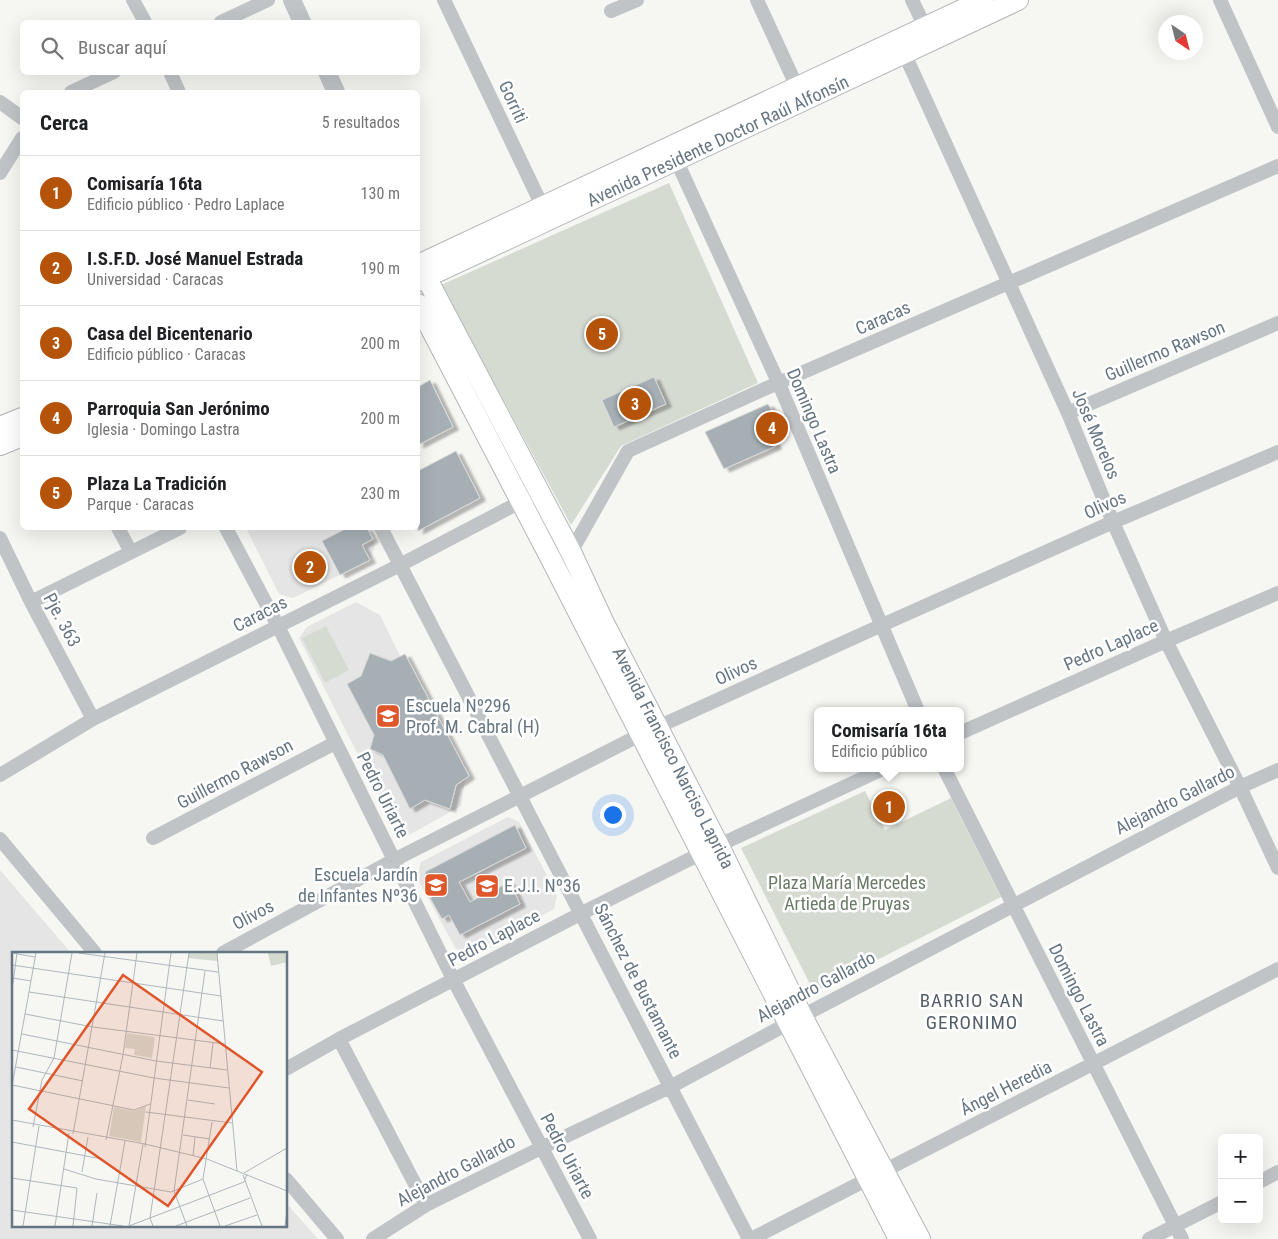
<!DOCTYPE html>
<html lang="es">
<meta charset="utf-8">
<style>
body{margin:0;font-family:"Roboto Condensed",sans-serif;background:#f6f6f6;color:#202124}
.controls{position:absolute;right:15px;bottom:15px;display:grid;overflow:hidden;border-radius:8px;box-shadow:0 5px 20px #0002}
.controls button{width:45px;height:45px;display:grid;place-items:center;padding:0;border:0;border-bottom:1px solid #e0e0e0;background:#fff;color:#202124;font:25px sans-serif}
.compass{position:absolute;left:1158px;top:15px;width:45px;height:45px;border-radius:50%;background:#fff;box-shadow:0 5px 20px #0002;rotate:145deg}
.you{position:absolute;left:612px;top:814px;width:18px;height:18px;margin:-12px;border:4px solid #fff;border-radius:50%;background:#1a73e8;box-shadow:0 0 0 8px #1a73e833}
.badge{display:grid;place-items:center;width:32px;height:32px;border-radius:50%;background:#b45309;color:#fff;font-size:16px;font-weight:700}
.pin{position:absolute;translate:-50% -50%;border:2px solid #fff;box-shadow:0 1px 5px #0006}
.popup{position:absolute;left:814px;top:707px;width:150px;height:65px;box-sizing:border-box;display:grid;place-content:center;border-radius:8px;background:#fff;filter:drop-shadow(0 1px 4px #0005);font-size:16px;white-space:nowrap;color:#757577}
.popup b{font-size:19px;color:#202124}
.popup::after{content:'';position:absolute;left:50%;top:100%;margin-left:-10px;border:10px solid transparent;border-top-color:#fff}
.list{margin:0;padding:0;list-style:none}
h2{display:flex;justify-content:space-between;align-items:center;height:65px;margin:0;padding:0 20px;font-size:21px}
h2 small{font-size:16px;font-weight:400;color:#757577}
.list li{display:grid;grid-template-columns:32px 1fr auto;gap:15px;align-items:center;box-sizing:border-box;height:75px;padding:0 20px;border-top:1px solid #e0e0e0}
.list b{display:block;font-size:19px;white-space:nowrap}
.list p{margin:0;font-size:16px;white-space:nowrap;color:#757577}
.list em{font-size:16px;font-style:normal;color:#757577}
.icon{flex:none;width:28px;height:28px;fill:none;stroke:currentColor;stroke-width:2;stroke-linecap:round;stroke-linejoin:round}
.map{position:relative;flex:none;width:1278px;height:1239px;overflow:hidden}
.search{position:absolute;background:#fff;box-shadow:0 5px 20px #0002;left:20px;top:20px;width:400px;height:55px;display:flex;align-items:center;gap:12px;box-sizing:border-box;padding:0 18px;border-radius:8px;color:#757577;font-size:19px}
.panel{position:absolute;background:#fff;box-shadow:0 5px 20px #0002;left:20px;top:90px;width:400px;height:440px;border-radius:8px}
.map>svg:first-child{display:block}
.built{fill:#e4e5e4}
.green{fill:#d6dbd2}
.building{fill:#a6afb4;stroke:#d8d8d6;filter:url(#shadow)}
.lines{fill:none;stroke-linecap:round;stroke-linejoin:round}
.secondary-casing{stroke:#b2b7bc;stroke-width:22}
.minor{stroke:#c0c4c7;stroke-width:14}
.tertiary{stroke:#c0c4c7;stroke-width:18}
.secondary{stroke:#fff;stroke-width:20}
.labels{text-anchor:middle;stroke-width:5;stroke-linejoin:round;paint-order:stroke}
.street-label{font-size:18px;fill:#667683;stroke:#fff}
.poi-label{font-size:18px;fill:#667683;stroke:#fff;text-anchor:start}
.park-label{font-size:18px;fill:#697b65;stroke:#fff}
.neighbourhood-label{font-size:19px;letter-spacing:1px;fill:#545f69;stroke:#fff}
.inset-road{fill:none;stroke:#afb7bc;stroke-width:1}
.view{fill:#df562b;fill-opacity:0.15;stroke:#df562b;stroke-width:2.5}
.inset-edge{fill:none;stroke:#667683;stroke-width:2.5}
</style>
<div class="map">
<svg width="1278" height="1239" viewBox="0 0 1278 1239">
<defs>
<filter id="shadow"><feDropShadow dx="5.5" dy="3" stdDeviation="1" flood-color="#0004"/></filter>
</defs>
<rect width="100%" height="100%" fill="#f6f6f3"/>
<!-- built -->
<path class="built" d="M246,528h122l7,18 -5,14 -77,38 -14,-4z
M356,602l24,13 20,41 5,-2 64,122 -4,3 -4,27 -52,29 -14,-7 -96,-190 8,-11z
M508,817l11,5 38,73 -3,14 -83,44 -15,-4 -39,-71 4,-16z
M0,870l71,83h-57v272h272v-22l32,36h-318z"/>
<!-- green -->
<path class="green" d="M669,183l89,200 -137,63 -50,79 -130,-240z
M326,626l23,44 -24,13 -23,-45z
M865,791l20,39 66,-32 50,99 -187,95 -73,-144z"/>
<!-- building -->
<path class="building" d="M654,377l12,27 -52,23 -12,-27z
M430,380l23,47 -35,18v-58z
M768,404l11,18 3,12 -9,5 3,7 -52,23 -19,-37z
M456,451l24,47 -62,33v-60z
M347,528h20l6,11 -11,6 8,15 -30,15 -18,-34z
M370,653l21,8 14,-7 64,122 -13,9 -6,24 -25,-9 -15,9 -27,-54 -13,-6 4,-14 -27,-51 14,-8z
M515,825l11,23 -67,34 11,20 40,-20 10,22 -60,31 -11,-20 -7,4 -12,-21 8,-4 -13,-22z"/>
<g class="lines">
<defs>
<path id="secondary" d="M418,265l565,-265
M426,277l145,275 32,69 116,225 83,170 118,223
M418,281l600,-281
M418,304l134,257 347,678
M0,427l22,-9
M0,445l22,-9"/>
</defs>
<!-- secondary casing -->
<use href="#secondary" class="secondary-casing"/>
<!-- minor -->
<path class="minor" d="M133,0l12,22
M444,0l102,214
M757,0l40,87
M912,0l13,27
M1220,0l58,127
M611,11l26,-11
M221,22l47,-22
M901,46l167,367 45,109 53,119 74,146 38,81
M170,72l9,20
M71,92l43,-20
M0,102l22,16
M673,153l106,231 139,327
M0,173l22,-35
M1068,413l210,-90
M118,528l13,24
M226,528l52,98 176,355 136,258
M381,528l368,711
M0,538l31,64 62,117
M552,561l19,-9 57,-101 132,-60 518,-225
M31,602l149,-74
M960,733l206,-92 112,-48
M944,768l238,471
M0,775l93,-56 307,-154 128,-67
M153,838l182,-95
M0,839l95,114
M223,953l171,-93 246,-125 242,-110 231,-103 165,-70
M339,1039l87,166
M286,1069l53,-30 243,-126 120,-60 183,-85
M286,1179l51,60
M1259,1182l19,-10
M373,1239l53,-34 115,-57 129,-61 119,-64 451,-236 38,-17
M751,1239l527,-270
M1149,1239l73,-37"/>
<!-- tertiary -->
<path class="tertiary" d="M292,0l10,22
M327,72l9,20"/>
<!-- secondary -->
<use href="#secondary" class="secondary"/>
</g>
<!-- icons -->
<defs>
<symbol id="school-square" viewBox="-11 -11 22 22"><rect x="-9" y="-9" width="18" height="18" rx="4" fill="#df562b" stroke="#fff"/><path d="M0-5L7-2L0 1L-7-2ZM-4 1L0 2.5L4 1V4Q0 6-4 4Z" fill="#fff"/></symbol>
</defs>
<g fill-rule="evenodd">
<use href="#school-square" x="374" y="702" width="28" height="28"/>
<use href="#school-square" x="422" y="871" width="28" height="28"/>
<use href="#school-square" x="473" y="872" width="28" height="28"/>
</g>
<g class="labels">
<!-- street labels -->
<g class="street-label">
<text transform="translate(513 102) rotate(65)" y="6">Gorriti</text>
<text transform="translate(718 141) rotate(-25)" y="6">Avenida Presidente Doctor Raúl Alfonsín</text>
<text transform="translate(883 318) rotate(-24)" y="6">Caracas</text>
<text transform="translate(1165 351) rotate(-23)" y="6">Guillermo Rawson</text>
<text transform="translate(814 421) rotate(67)" y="6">Domingo Lastra</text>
<text transform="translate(1096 434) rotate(67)" y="6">José Morelos</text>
<text transform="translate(1105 505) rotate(-24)" y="6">Olivos</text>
<text transform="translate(260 614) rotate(-27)" y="6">Caracas</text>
<text transform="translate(62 620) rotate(62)" y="6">Pje. 363</text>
<text transform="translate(1111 645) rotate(-24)" y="6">Pedro Laplace</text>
<text transform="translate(736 671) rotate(-25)" y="6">Olivos</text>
<text transform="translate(673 758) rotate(63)" y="6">Avenida Francisco Narciso Laprida</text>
<text transform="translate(235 774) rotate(-28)" y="6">Guillermo Rawson</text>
<text transform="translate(383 795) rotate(63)" y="6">Pedro Uriarte</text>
<text transform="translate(1175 800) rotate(-27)" y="6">Alejandro Gallardo</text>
<text transform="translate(253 915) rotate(-28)" y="6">Olivos</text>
<text transform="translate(494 938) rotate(-28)" y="6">Pedro Laplace</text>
<text transform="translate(638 981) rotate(63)" y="6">Sánchez de Bustamante</text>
<text transform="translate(816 987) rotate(-28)" y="6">Alejandro Gallardo</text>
<text transform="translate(1079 995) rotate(63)" y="6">Domingo Lastra</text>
<text transform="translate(1006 1088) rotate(-27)" y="6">Ángel Heredia</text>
<text transform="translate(567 1156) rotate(62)" y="6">Pedro Uriarte</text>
<text transform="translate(456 1171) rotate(-28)" y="6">Alejandro Gallardo</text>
</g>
<!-- poi labels -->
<g class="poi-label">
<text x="406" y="712">Escuela Nº296<tspan x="406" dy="21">Prof. M. Cabral (H)</tspan></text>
<text x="418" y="881" text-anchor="end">Escuela Jardín<tspan x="418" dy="21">de Infantes Nº36</tspan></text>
<text x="504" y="892">E.J.I. Nº36</text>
</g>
<!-- park labels -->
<g class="park-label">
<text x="847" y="889">Plaza María Mercedes<tspan x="847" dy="21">Artieda de Pruyas</tspan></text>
</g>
<!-- neighbourhood labels -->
<g class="neighbourhood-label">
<text x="972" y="1007">BARRIO SAN<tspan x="972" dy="22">GERONIMO</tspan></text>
</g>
</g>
<!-- overview -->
<g transform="translate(12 952)">
<rect width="275" height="275" fill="#f6f6f3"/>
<path d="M177,1h28v8l-29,-3zM256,1h17l2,9 -16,4zM115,81l28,4 -3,21 -18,-3 1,-6 -10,-1zM134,154l-5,36 -32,-6 5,-29 20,4z" fill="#d6dbd2"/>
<path class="inset-road" d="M0,1l23,4M67,1l139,19M205,1l20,218M0,13l209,31M1,26l18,3M0,38l5,-37M17,40l194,29M13,62l68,13 132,17M10,82l134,27 71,9M0,98l142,28 75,10M4,115l67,14M198,116l3,-25M0,133l122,25 16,-6M0,134l24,-133M176,148l27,4M134,160l86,11M0,168l133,24 62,15 80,32M200,170l-9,57 17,47M21,175l9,-47 12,-22 18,-105M61,182l32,-181M171,183l27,4M94,188l17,-85 14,-102M0,190l90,17M133,195l26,-194M181,204l2,-19M52,217l32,10 75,13 32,-13M70,220l6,-35M232,221l43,-25M231,223l19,51M0,226l65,10 -4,38M0,258l111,16M11,274l16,-100M43,274l14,-93M80,274l5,-33M98,274l15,-85M117,274l115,-44 3,-8M117,274l14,-82M141,274l-3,-8 39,-265M164,274l74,-28M175,274l-13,-35 31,-220M213,274l32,-11M273,274l2,-15"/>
<path class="view" d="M111,23l139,97 -94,134 -139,-97z"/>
<rect width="275" height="275" class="inset-edge"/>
</g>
</svg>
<div class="controls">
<button>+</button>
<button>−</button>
</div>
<svg class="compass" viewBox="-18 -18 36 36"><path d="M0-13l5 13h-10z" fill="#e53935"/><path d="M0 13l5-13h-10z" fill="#757577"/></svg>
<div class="you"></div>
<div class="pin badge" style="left:889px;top:807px">1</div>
<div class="popup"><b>Comisaría 16ta</b>Edificio público</div>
<div class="pin badge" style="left:310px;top:567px">2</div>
<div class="pin badge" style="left:635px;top:404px">3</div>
<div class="pin badge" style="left:772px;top:428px">4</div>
<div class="pin badge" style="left:602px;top:334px">5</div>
<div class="search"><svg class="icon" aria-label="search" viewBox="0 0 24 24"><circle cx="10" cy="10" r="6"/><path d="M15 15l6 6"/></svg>Buscar aquí</div>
<section class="panel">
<h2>Cerca<small>5 resultados</small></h2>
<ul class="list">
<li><span class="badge">1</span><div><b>Comisaría 16ta</b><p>Edificio público · Pedro Laplace</p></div><em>130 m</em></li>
<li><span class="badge">2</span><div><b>I.S.F.D. José Manuel Estrada</b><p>Universidad · Caracas</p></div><em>190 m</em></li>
<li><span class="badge">3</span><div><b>Casa del Bicentenario</b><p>Edificio público · Caracas</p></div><em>200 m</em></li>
<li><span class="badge">4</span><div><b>Parroquia San Jerónimo</b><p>Iglesia · Domingo Lastra</p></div><em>200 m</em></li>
<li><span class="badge">5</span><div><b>Plaza La Tradición</b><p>Parque · Caracas</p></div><em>230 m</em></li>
</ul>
</section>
</div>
